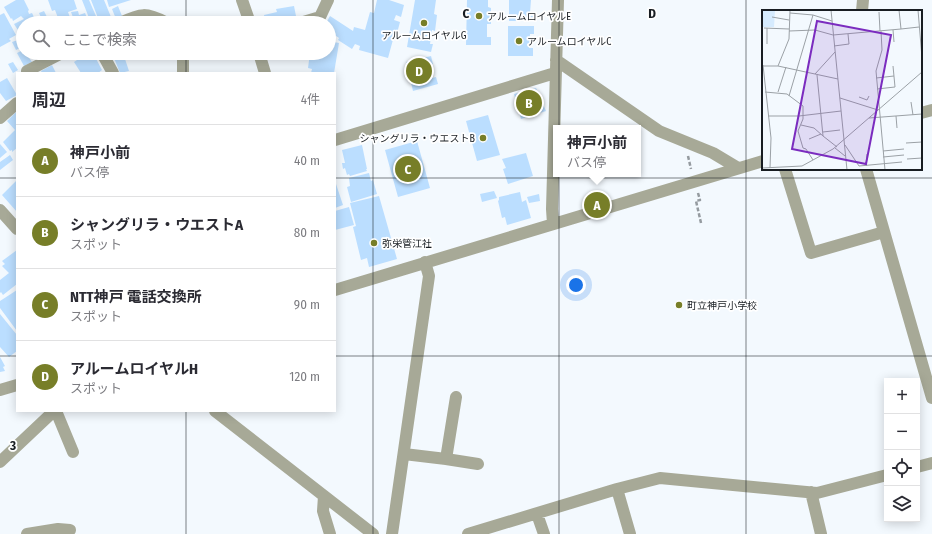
<!DOCTYPE html>
<html lang="ja">
<meta charset="utf-8">
<style>
body{margin:0;font-family:"Fira Sans Condensed","Noto Sans JP",sans-serif;background:#f7f7f7;color:#2b2b33}
.controls{position:absolute;right:12px;bottom:12px;display:grid;overflow:hidden;border-radius:0px;box-shadow:0 2px 10px #0003}
.controls button{width:36px;height:36px;display:grid;place-items:center;padding:0;border:0;border-bottom:1px solid #e1e1e2;background:#fff;color:#2b2b33;font:20px sans-serif}
.you{position:absolute;left:576px;top:285px;width:14px;height:14px;margin:-10px;border:3px solid #fff;border-radius:50%;background:#1a73e8;box-shadow:0 0 0 6px #1a73e833}
.badge{display:grid;place-items:center;width:26px;height:26px;border-radius:50%;background:#777e28;color:#fff;font-size:13px;font-weight:700}
.pin{position:absolute;translate:-50% -50%;border:2px solid #fff;box-shadow:0 1px 4px #0006}
.popup{position:absolute;left:553px;top:125px;width:88px;height:52px;box-sizing:border-box;display:grid;place-content:center;border-radius:0px;background:#fff;filter:drop-shadow(0 1px 3px #0005);font-size:13px;white-space:nowrap;color:#7c7c81}
.popup b{font-size:15px;color:#2b2b33}
.popup::after{content:'';position:absolute;left:50%;top:100%;margin-left:-8px;border:8px solid transparent;border-top-color:#fff}
.list{margin:0;padding:0;list-style:none}
h2{display:flex;justify-content:space-between;align-items:center;height:52px;margin:0;padding:0 16px;font-size:17px}
h2 small{font-size:13px;font-weight:400;color:#7c7c81}
.list li{display:grid;grid-template-columns:26px 1fr auto;gap:12px;align-items:center;box-sizing:border-box;height:72px;padding:0 16px;border-top:1px solid #e1e1e2}
.list b{display:block;font-size:15px;white-space:nowrap}
.list p{margin:0;font-size:13px;white-space:nowrap;color:#7c7c81}
.list em{font-size:13px;font-style:normal;color:#7c7c81}
.icon{flex:none;width:22px;height:22px;fill:none;stroke:currentColor;stroke-width:2;stroke-linecap:round;stroke-linejoin:round}
.map{position:relative;flex:none;width:932px;height:534px;overflow:hidden}
.search{position:absolute;background:#fff;box-shadow:0 2px 10px #0003;left:16px;top:16px;width:320px;height:44px;display:flex;align-items:center;gap:10px;box-sizing:border-box;padding:0 14px;border-radius:22px;color:#7c7c81;font-size:15px}
.panel{position:absolute;background:#fff;box-shadow:0 2px 10px #0003;left:16px;top:72px;width:320px;height:340px;border-radius:0px}
.map>svg:first-child{display:block}
.building{fill:#bbdeff}
.lines{fill:none;stroke-linecap:round;stroke-linejoin:round}
.path{stroke:#959ba0;stroke-width:2.5;stroke-dasharray:4 2;stroke-linecap:butt}
.minor{stroke:#a7a997;stroke-width:12}
.grid{fill:none;stroke:#181d22;stroke-width:1;stroke-opacity:0.55}
.poi-dot{fill:#777e28;stroke:#fff;stroke-width:1.5}
.labels{text-anchor:middle;stroke-width:3.5;stroke-linejoin:round;paint-order:stroke}
.poi-label{font-size:10px;fill:#181d22;stroke:#fff;text-anchor:start}
.inset-road{fill:none;stroke:#9ba1a6;stroke-width:1}
.view{fill:#7b2cbf;fill-opacity:0.15;stroke:#7b2cbf;stroke-width:2}
.inset-edge{fill:none;stroke:#181d22;stroke-width:2}
.grid-label{font-size:13px;text-anchor:middle;font-weight:bold;fill:#181d22;stroke:#fff;stroke-width:3.5;stroke-linejoin:round;paint-order:stroke}
</style>
<div class="map">
<svg width="932" height="534" viewBox="0 0 932 534">
<rect width="100%" height="100%" fill="#f3f9fe"/>
<!-- building -->
<path class="building" d="M16,0h8l5,10 -1,1 1,3 3,-1 5,10h-14v15l-9,-14 10,-5 -3,-3 -8,5 -1,-3 -1,1 -7,-12z
M48,0h26l3,9 -9,3 4,11h-12l-5,-13 -3,1z
M82,0h7l10,23h-8z
M91,0h13l7,17 -3,1 1,2 -9,3z
M107,0h24l-22,7z
M377,0h12l15,5 -3,12 -5,-2 -2,5 6,2 -4,15 -2,-1 -6,22 -29,-8 1,-4 -5,-2 -3,5 -14,-9 1,-2 -10,-7v-8h-3l4,-7 23,15 1,-4 11,3 5,-18 4,1z
M415,0h21l-2,14 3,1 -2,16 -3,-1 -2,14h3l-2,8 -24,-5z
M467,0h21v7l3,1v16h-4v13h4v8h-25z
M509,0h22l-1,13h4v8h-25z
M118,6l4,10 -6,3 -4,-10z
M294,6l2,10 -31,6 -1,-7 13,-3 -1,-3z
M44,11l4,8 -5,3 -4,-9z
M78,11l1,4 6,-2 4,10h-14l-4,-11z
M4,13l12,22 -7,4 2,2 -11,6v-32z
M508,26h26v8h-4l-1,14h4v8h-25z
M18,40l4,7 -6,3 -4,-8z
M329,41l10,2 -5,30h-23l1,-4 -4,-1 2,-15h19z
M23,50v3h3l6,9 -8,4 -7,-13z
M73,53h20l9,17 -4,3h-17l-7,-11 3,-2z
M112,53h11l6,18 -9,2z
M431,56l2,8 -4,1 3,13 4,-1 2,7 -25,7 -7,-29z
M13,62l5,8 -5,3 -5,-9z
M52,65l4,8h-14l-1,-2z
M7,78l10,17 -11,6 -6,-8v-11z
M536,88l10,23 -25,8 -7,-25z
M17,111v37l-5,4v-2l-2,1 -7,-9 12,-12 -8,-9z
M488,115l12,40 -23,6 -11,-40z
M417,141l13,47 -32,9 -13,-47z
M0,144l7,8 -7,6z
M362,145l5,24h-1l1,2 -17,5 -1,-2 -2,1 -2,-7 -2,1 -1,-6h3l-3,-13z
M526,153l7,23 -25,8 -5,-15 3,-1 -4,-9z
M10,155l3,5 -13,10v-8z
M369,173l2,8 2,-1 4,14 -26,8 -4,-15 3,-1 -1,-8z
M17,180v32l-15,-17z
M335,181l8,24 -8,3z
M494,191l3,7 -15,4 -2,-8z
M520,192l2,10 4,-2 5,18 -24,7 -2,-8 -3,1 -4,-17 1,-1v-3z
M539,194l1,7 -11,2 -2,-6z
M379,196l18,63 -28,8 -2,-9 -6,2 -8,-33 3,-1 -6,-23z
M349,207l5,18 -19,5v-19z
M17,250v34l-14,11 -2,-3 -1,1v-13l9,-7 -7,-7 3,-2 -3,-3z
M17,290v41l-17,-23v-7z
M0,314l17,21v16l-8,6 -9,-10z
M0,357l5,9 -2,1 2,4 -5,1z"/>
<g class="lines">
<!-- path -->
<path class="path" d="M688,156l3,13
M698,193l2,7 -4,1 5,22"/>
<!-- minor -->
<path class="minor" d="M242,0l8,23
M862,11l1,-11
M120,23c21,-10 26,-11 47,0
M300,23l20,-6 8,-17
M102,53l11,20
M183,53v20
M259,53l6,20
M556,60l103,71 54,22 25,15
M27,73v-2l35,-18
M921,113l11,-3
M0,118l17,-15
M335,140l220,-67
M785,169l26,84 73,-21
M866,169l66,229
M0,210l17,19
M553,224l-1,-15 6,-209
M335,290l428,-129
M0,390l17,-5
M456,397l-10,62 32,5
M56,411l17,41
M215,411l158,123
M404,454l42,5
M0,462l54,-51
M917,467l15,-4
M617,489l13,45
M811,492l10,42
M324,496l-1,15 7,23
M537,514l7,20
M27,534l31,-5 12,1
M392,534l37,-258 -4,-14
M468,534l149,-45 43,-11 157,15 70,-18"/>
</g>
<!-- grid -->
<path class="grid" d="M186,0v23M373,0v534M559,0v534M746,0v534M186,53v20M0,178h17M335,178h597M0,356h17M335,356h597M186,411v123"/>
<!-- markers -->
<g class="poi-dot">
<circle cx="479" cy="16" r="4"/>
<circle cx="424" cy="23" r="4"/>
<circle cx="519" cy="41" r="4"/>
<circle cx="483" cy="138" r="4"/>
<circle cx="374" cy="243" r="4"/>
<circle cx="679" cy="305" r="4"/>
</g>
<g class="labels">
<!-- poi labels -->
<g class="poi-label">
<text x="487" y="20">アルームロイヤルE</text>
<text x="424" y="39" text-anchor="middle">アルームロイヤルG</text>
<text x="527" y="45">アルームロイヤルC</text>
<text x="475" y="142" text-anchor="end">シャングリラ・ウエストB</text>
<text x="382" y="247">弥栄管江社</text>
<text x="687" y="309">町立神戸小学校</text>
</g>
</g>
<!-- overview -->
<g transform="translate(762 10)">
<rect width="160" height="160" fill="#f3f9fe"/>
<path d="M0,0h13l-1,17h-12z" fill="#d6ebfe"/>
<path class="inset-road" d="M69,0l16,160M106,0h31M156,0l4,48M117,2l1,19M28,3l23,2 19,6M10,7l17,3M2,18l25,1M5,18v16M139,19l18,-2M131,20l1,12M27,21l26,-1 18,5 68,-6 -2,-19M119,21l1,19 -6,21 9,99M72,36l15,-2 -1,-10M1,55l8,73 -1,30M0,56h16l60,13M16,56l11,-27 1,-29M53,64l20,-22M55,65l6,61 14,11M114,68l18,-2M115,79l18,-2 -2,-21M3,82l22,2 16,12v13l-5,12 5,17 3,1 7,11M16,82l8,-25M27,86l24,-81M97,87l8,3 2,-4M78,88l38,12M149,92l2,13M6,106h31l42,-5M134,106l1,12M107,108l53,-4M39,115l13,3 9,8M61,122l17,-2M47,129l12,-5M144,133l16,-1M83,135l14,21 43,-4M73,138l10,8M121,141l21,-2M121,147l21,-2M145,149l15,-1M104,156l1,-12M0,158l40,-2 31,-17 89,-77"/>
<path class="view" d="M55,11l74,14 -25,129 -74,-15z"/>
<rect width="160" height="160" class="inset-edge"/>
</g>
<g class="grid-label">
<text x="466" y="18">C</text>
<text x="652" y="18">D</text>
<text x="13" y="450">3</text>
</g>
</svg>
<div class="controls">
<button>+</button>
<button>−</button>
<button><svg class="icon" aria-label="locate" viewBox="0 0 24 24"><circle cx="12" cy="12" r="6"/><path d="M12 2v4M12 18v4M2 12h4M18 12h4"/></svg></button>
<button><svg class="icon" aria-label="layers" viewBox="0 0 24 24"><path d="M12 4l9 5-9 5-9-5zM3 14l9 5 9-5"/></svg></button>
</div>
<div class="you"></div>
<div class="pin badge" style="left:597px;top:205px">A</div>
<div class="popup"><b>神戸小前</b>バス停</div>
<div class="pin badge" style="left:529px;top:103px">B</div>
<div class="pin badge" style="left:408px;top:169px">C</div>
<div class="pin badge" style="left:419px;top:71px">D</div>
<div class="search"><svg class="icon" aria-label="search" viewBox="0 0 24 24"><circle cx="10" cy="10" r="6"/><path d="M15 15l6 6"/></svg>ここで検索</div>
<section class="panel">
<h2>周辺<small>4件</small></h2>
<ul class="list">
<li><span class="badge">A</span><div><b>神戸小前</b><p>バス停</p></div><em>40 m</em></li>
<li><span class="badge">B</span><div><b>シャングリラ・ウエストA</b><p>スポット</p></div><em>80 m</em></li>
<li><span class="badge">C</span><div><b>NTT神戸 電話交換所</b><p>スポット</p></div><em>90 m</em></li>
<li><span class="badge">D</span><div><b>アルームロイヤルH</b><p>スポット</p></div><em>120 m</em></li>
</ul>
</section>
</div>
